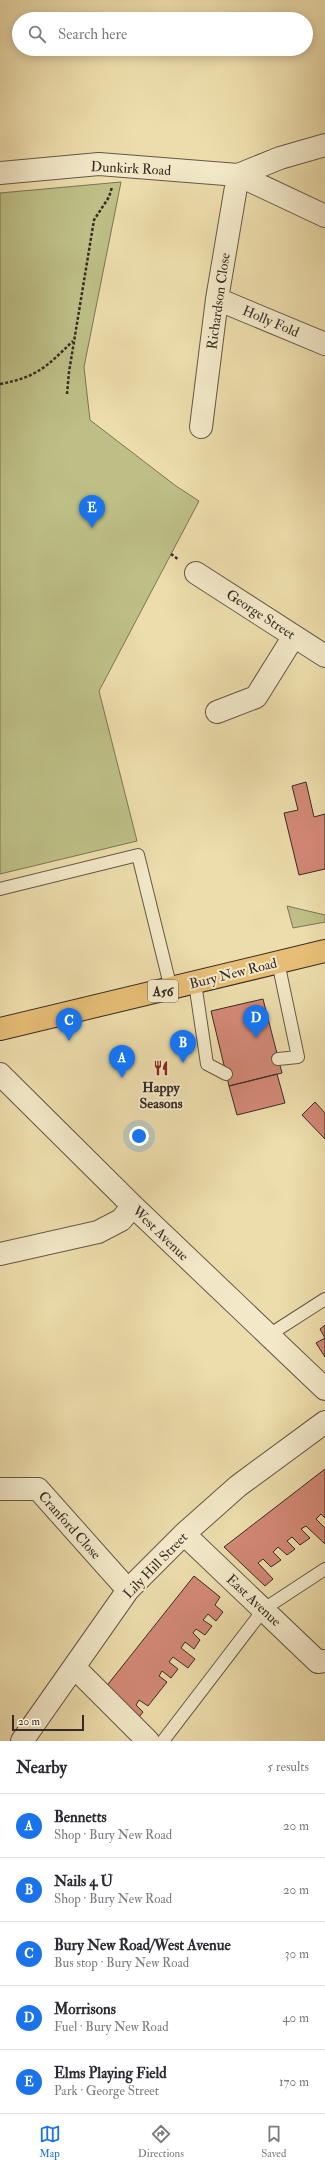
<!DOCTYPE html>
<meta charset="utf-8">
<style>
body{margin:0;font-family:"IM FELL Double Pica",serif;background:#f2f2f3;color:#2b2b33}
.scale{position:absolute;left:12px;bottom:10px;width:72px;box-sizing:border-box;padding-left:4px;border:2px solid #382b25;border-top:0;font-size:11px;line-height:14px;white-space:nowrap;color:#382b25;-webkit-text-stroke:3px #f3e9c9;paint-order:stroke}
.you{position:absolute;left:139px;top:1136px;width:14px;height:14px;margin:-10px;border:3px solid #fff;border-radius:50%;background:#1a73e8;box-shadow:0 0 0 6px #1a73e833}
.badge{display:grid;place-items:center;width:26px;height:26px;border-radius:50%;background:#1a73e8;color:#fff;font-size:13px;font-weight:700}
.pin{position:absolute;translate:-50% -33px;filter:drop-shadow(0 1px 2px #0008)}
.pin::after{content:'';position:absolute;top:21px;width:14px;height:12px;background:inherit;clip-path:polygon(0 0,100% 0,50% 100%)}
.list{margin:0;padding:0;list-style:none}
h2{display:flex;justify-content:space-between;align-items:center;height:52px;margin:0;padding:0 16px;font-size:17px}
h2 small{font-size:13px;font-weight:400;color:#7c7c81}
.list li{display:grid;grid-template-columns:26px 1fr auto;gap:12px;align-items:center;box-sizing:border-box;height:64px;padding:0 16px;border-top:1px solid #e1e1e2}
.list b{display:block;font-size:15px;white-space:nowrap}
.list p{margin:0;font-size:13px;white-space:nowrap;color:#7c7c81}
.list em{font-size:13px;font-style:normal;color:#7c7c81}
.icon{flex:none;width:22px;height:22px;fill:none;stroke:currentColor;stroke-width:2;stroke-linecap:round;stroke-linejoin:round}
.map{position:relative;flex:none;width:325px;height:1741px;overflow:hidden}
.search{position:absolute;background:#fff;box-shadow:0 2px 10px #0003;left:12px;right:12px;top:12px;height:44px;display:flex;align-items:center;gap:10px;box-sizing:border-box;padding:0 14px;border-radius:22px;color:#7c7c81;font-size:15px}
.sheet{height:372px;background:#fff}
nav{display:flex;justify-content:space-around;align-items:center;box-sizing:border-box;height:56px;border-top:1px solid #e1e1e2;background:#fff;font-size:11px;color:#7c7c81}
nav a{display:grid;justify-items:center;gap:2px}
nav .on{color:#1a73e8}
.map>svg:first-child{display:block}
.green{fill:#bdbf86;stroke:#7a7556}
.building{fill:#d38976;stroke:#382b25}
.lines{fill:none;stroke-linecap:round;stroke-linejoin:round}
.service-casing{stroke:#655847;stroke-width:14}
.minor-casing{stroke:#655847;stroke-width:24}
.trunk-casing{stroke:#382b25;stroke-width:24}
.path{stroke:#382b25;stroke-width:2.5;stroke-dasharray:3 2;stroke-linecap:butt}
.service{stroke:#f3e9c9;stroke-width:12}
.minor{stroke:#f3e9c9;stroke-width:22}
.trunk{stroke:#e6be76;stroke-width:22}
.labels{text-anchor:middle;stroke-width:4;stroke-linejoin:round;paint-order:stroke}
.shield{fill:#f3e9c9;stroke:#706456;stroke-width:1}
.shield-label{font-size:13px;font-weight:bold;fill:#382b25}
.street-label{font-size:14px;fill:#382b25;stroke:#f3e9c9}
.poi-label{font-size:14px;font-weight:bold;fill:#382b25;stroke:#f3e9c9}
</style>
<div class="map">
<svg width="325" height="1741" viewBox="0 0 325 1741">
<rect width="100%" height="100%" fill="#edddac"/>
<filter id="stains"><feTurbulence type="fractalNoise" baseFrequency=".005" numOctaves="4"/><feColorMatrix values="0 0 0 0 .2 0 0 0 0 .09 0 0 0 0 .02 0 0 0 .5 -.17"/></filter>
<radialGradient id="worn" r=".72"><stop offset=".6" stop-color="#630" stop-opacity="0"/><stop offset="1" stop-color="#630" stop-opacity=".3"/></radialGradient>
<!-- green -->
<path class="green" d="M121,182l-37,185 6,53 86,66 23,15 -100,190 38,150 -137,33v-681z
M287,906l38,9v7l-32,6z"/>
<!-- building -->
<path class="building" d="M306,782l8,35 11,-3v55l-26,6 -15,-62 14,-3 -6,-24z
M263,999l19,74 -53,13 -18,-75z
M277,1074l8,29 -48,12 -8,-29z
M315,1102l10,11v26l-23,-24z
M325,1325v13l-5,-9z
M325,1338v19l-9,-14z
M325,1469v49l-4,-4 -5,5 9,9v16l-19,-18 -5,3 9,9 -10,7 -8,-8 -5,4 8,8 -8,6 -9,-8 -5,5 8,8 -10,7 -8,-8 -5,4 15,16 -8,7 -41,-39z
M194,1576l26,21 -5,8 8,7 -7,9 -8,-7 -5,6 9,6 -7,9 -9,-6 -3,4 7,7 -6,9 -9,-7 -4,6 14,11 -7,9 -15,-11 -4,5 9,7 -7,9 -9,-7 -3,5 8,6 -19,24 -9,-6 -3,5 7,7 -7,9 -35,-28z"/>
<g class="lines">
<defs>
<path id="service" d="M0,889l138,-34 33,134
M278,962l20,95 -20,2
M195,983l12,81 19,10
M269,1335l56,-36
M163,1741l101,-132 61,-40"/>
<path id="minor" d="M0,173l99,-9 139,11 87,41
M238,175l42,-17 45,-13
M217,299l108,45
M201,427l16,-128 21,-124
M196,573l129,83
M217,712l39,-15 38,-61
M0,1074l133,132 192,183
M0,1254l98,-22 23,-12 12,-14
M0,1489h38l90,101
M184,1534l134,128 7,-1
M74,1667l74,74
M22,1741l106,-151 56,-56 54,-48 87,-64"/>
<path id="trunk" d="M0,1029l325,-78"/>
</defs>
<!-- service casing -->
<use href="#service" class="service-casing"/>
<!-- minor casing -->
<use href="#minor" class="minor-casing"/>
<!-- trunk casing -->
<use href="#trunk" class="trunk-casing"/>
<!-- path -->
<path class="path" d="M0,384c38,-7 47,-18 73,-43
M67,394l2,-22 25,-152 15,-23 3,-10
M171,554l8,6"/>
<!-- service -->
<use href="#service" class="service"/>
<!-- minor -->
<use href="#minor" class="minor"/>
<!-- trunk -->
<use href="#trunk" class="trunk"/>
</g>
<!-- icons -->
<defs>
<symbol id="restaurant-bare" viewBox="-9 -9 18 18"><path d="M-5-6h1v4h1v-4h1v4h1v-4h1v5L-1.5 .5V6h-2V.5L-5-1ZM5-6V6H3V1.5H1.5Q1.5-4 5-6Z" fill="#8f2418" stroke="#f3e9c9" stroke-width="2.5" paint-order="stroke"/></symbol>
</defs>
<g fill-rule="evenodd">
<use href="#restaurant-bare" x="150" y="1057" width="22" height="22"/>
</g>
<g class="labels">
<!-- shield labels -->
<rect class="shield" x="148" y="980" width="30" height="22" rx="3"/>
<g class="shield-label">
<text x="163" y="996">A56</text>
</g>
<!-- street labels -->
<g class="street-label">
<text transform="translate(131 168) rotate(3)" y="5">Dunkirk Road</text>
<text transform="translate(218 301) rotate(-82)" y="5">Richardson Close</text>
<text transform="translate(271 321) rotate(23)" y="5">Holly Fold</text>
<text transform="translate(261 614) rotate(33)" y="5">George Street</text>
<text transform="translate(233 973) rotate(-14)" y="5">Bury New Road</text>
<text transform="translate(161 1233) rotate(44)" y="5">West Avenue</text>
<text transform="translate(70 1525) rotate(48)" y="5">Cranford Close</text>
<text transform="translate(155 1565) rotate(-46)" y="5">Lily Hill Street</text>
<text transform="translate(254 1600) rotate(43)" y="5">East Avenue</text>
</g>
<!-- poi labels -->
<g class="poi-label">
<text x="161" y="1092">Happy<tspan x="161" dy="16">Seasons</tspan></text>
</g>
</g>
<rect width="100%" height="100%" filter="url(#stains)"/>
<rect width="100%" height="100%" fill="url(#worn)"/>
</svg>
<div class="scale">20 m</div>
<div class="you"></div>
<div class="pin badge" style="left:122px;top:1078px">A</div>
<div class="pin badge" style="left:183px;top:1063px">B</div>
<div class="pin badge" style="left:69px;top:1041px">C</div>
<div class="pin badge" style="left:256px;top:1038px">D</div>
<div class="pin badge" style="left:92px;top:528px">E</div>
<div class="search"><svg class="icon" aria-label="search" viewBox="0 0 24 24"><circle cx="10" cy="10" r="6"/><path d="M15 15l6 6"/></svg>Search here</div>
</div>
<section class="sheet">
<h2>Nearby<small>5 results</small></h2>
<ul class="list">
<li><span class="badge">A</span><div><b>Bennetts</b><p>Shop · Bury New Road</p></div><em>20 m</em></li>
<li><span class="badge">B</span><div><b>Nails 4 U</b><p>Shop · Bury New Road</p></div><em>20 m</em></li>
<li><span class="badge">C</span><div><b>Bury New Road/West Avenue</b><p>Bus stop · Bury New Road</p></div><em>30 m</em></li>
<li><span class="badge">D</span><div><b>Morrisons</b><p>Fuel · Bury New Road</p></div><em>40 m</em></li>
<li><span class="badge">E</span><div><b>Elms Playing Field</b><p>Park · George Street</p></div><em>170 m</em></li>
</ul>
</section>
<nav>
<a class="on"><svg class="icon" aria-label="map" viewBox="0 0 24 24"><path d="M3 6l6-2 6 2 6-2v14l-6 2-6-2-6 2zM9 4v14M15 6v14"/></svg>Map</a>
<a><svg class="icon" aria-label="directions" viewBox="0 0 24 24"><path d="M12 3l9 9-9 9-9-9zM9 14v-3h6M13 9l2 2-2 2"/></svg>Directions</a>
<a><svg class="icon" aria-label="saved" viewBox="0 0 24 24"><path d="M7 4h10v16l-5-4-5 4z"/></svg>Saved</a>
</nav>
